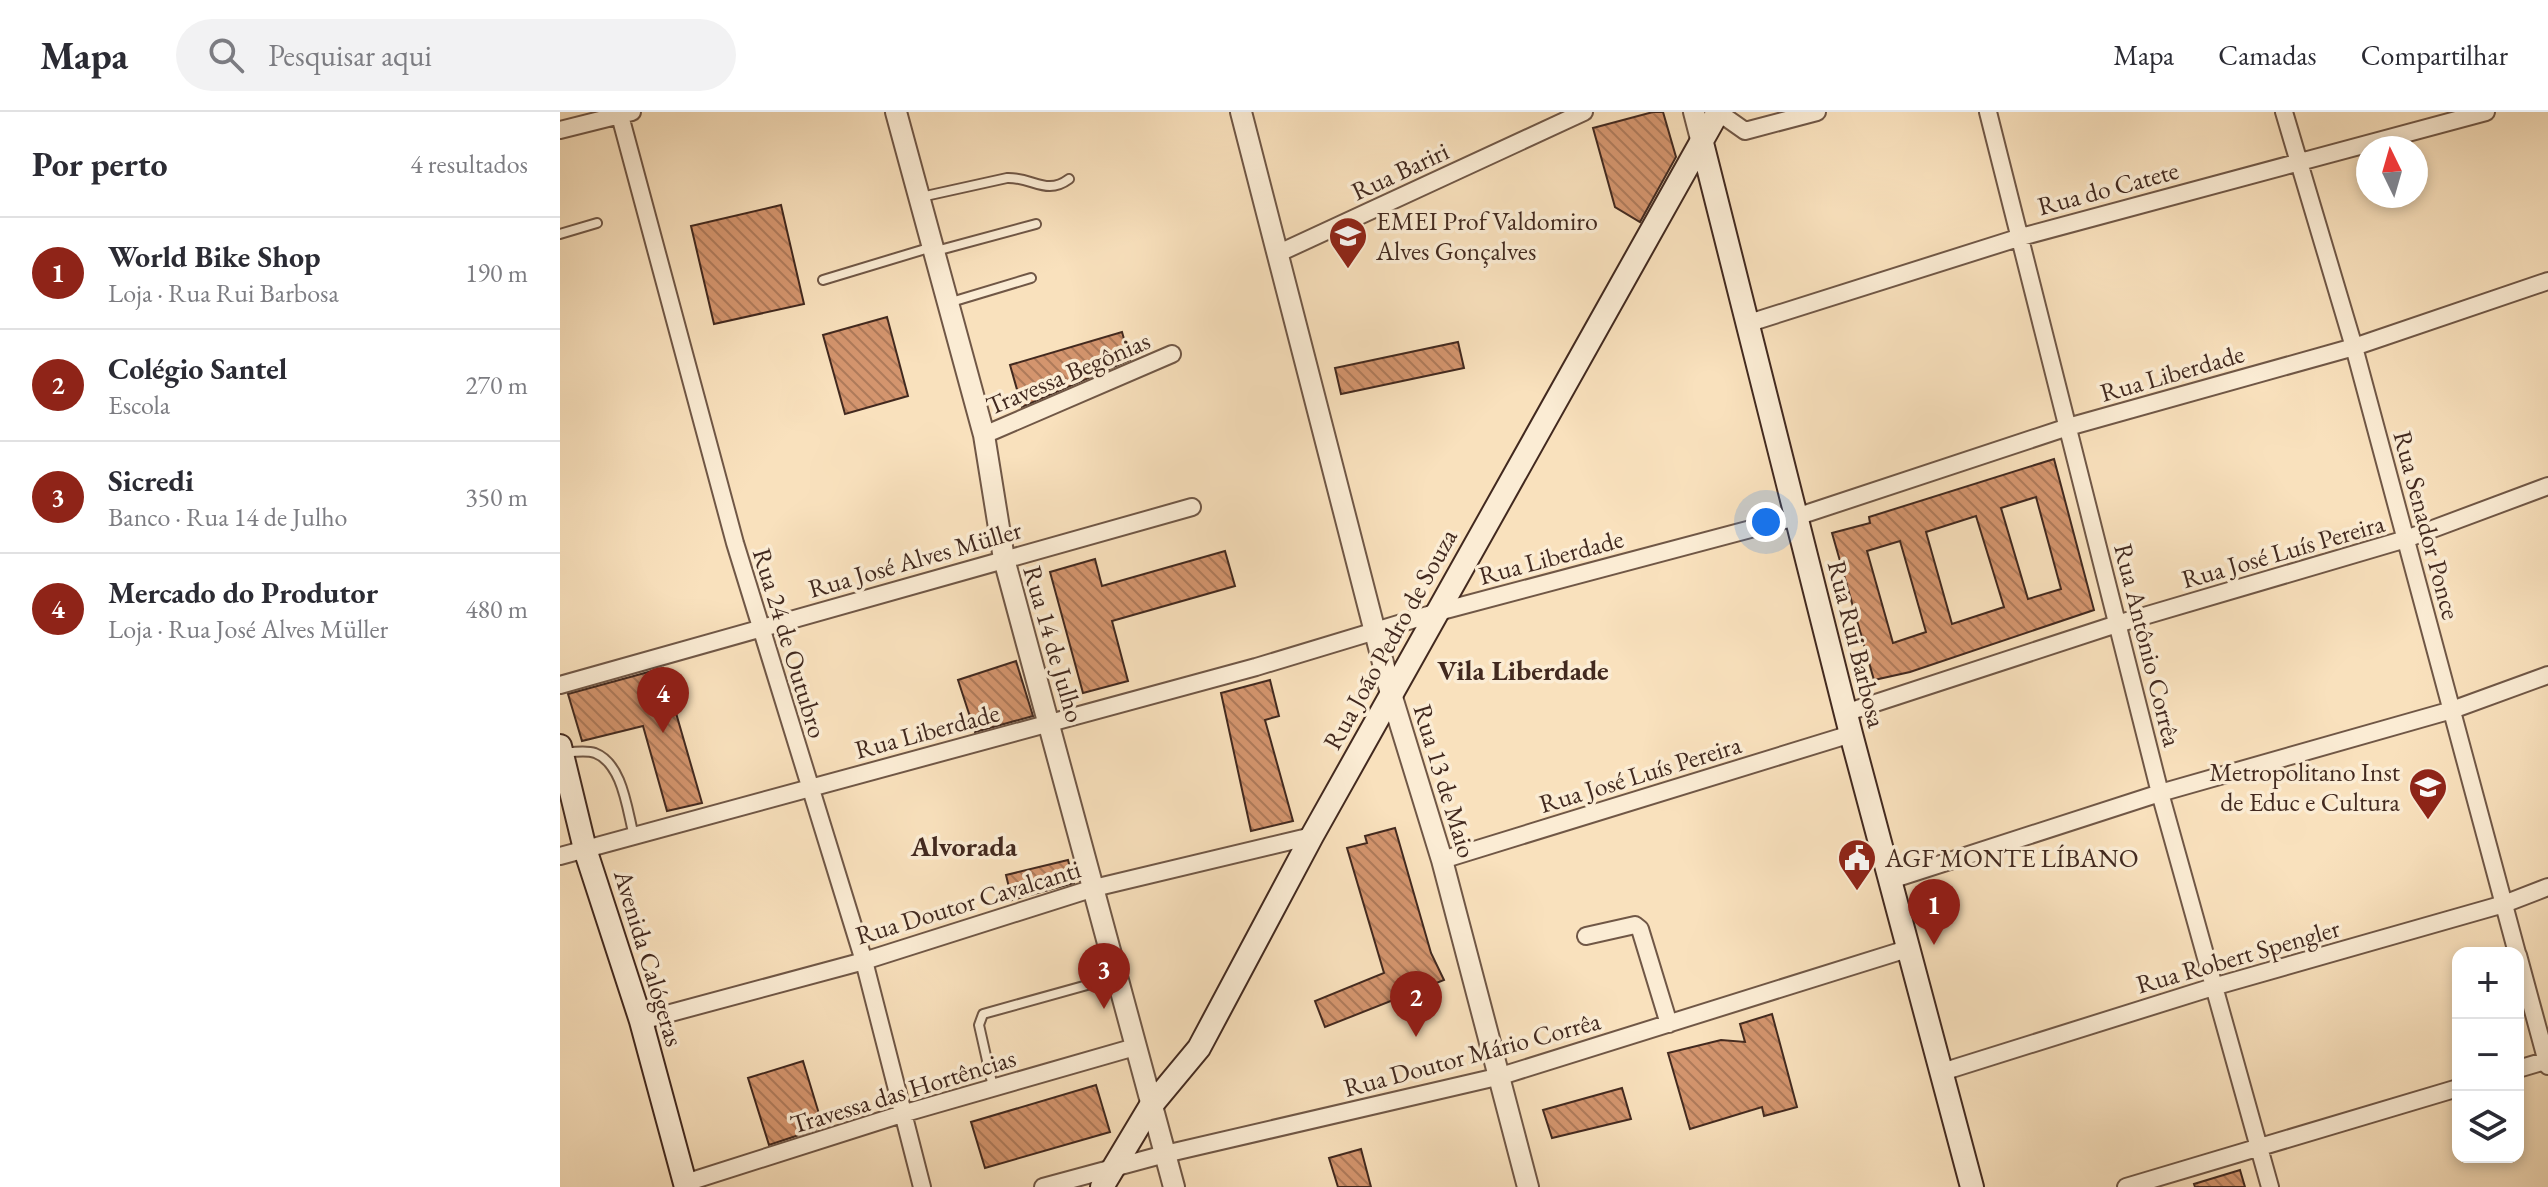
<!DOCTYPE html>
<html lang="pt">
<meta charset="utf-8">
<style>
body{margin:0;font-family:"EB Garamond",serif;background:#f2f2f3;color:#2b2b33}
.controls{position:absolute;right:24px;bottom:24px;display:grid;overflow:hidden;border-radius:16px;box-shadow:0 4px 12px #0003}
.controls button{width:72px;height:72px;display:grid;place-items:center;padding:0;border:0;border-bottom:2px solid #e1e1e2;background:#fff;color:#2b2b33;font:40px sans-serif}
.compass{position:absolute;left:1796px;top:24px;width:72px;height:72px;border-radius:50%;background:#fff;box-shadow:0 4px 12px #0003;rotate:355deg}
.you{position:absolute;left:1206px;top:410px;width:28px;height:28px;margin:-20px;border:6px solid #fff;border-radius:50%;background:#1a73e8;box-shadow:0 0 0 12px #1a73e833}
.badge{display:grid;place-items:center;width:52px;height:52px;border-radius:50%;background:#8f2418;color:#fff;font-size:26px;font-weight:700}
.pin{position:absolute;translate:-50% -66px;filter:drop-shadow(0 2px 4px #0008)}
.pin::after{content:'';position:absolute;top:42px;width:28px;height:24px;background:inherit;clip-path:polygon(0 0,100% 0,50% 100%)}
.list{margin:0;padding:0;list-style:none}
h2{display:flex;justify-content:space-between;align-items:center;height:104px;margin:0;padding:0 32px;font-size:34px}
h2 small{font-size:26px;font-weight:400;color:#7c7c81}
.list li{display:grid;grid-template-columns:52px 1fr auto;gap:24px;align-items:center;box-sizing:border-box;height:112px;padding:0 32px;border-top:2px solid #e1e1e2}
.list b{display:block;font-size:30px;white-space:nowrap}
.list p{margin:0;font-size:26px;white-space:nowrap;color:#7c7c81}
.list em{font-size:26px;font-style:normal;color:#7c7c81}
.icon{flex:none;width:44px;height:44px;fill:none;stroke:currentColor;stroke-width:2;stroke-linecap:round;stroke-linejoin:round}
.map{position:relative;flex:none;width:1988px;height:1075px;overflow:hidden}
header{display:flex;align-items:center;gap:48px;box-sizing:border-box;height:112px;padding:0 40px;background:#fff;border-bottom:2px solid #e1e1e2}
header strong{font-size:38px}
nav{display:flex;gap:44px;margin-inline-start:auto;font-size:28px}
.search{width:560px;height:72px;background:#f2f2f3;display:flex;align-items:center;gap:20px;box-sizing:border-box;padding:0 28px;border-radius:44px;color:#7c7c81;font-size:30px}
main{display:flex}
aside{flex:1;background:#fff}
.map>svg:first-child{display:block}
.building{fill:url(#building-back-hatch);stroke:#42291f;stroke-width:2;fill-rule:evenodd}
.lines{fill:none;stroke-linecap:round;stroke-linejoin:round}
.service-casing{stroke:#705746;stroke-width:12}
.minor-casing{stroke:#705746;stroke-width:20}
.tertiary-casing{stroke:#705746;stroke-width:24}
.secondary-casing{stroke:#42291f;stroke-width:26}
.service{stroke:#fbecd4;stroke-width:8}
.minor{stroke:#fbecd4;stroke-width:16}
.tertiary{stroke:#fbecd4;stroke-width:20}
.secondary{stroke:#fbecd4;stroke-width:22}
.labels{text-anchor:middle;stroke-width:7;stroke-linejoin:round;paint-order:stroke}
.street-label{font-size:26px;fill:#42291f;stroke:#fbecd4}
.poi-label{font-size:26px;fill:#42291f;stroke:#fbecd4;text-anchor:start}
.neighbourhood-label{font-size:28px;font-weight:bold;fill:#42291f;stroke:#fbecd4}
</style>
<header>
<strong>Mapa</strong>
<div class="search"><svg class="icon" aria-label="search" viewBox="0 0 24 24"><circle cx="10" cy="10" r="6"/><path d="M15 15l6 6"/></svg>Pesquisar aqui</div>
<nav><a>Mapa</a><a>Camadas</a><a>Compartilhar</a></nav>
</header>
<main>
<aside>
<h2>Por perto<small>4 resultados</small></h2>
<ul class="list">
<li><span class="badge">1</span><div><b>World Bike Shop</b><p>Loja · Rua Rui Barbosa</p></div><em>190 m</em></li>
<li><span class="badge">2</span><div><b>Colégio Santel</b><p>Escola</p></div><em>270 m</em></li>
<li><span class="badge">3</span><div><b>Sicredi</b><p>Banco · Rua 14 de Julho</p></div><em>350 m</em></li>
<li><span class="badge">4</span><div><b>Mercado do Produtor</b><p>Loja · Rua José Alves Müller</p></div><em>480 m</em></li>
</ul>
</aside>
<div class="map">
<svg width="1988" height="1075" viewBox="0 0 1988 1075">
<defs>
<pattern id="building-back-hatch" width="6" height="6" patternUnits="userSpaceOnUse" patternTransform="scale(2)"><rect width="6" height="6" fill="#d4956e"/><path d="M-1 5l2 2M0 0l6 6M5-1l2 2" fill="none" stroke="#ae7a5a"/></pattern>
</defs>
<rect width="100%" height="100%" fill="#f9e1bd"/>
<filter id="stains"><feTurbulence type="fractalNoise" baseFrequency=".0025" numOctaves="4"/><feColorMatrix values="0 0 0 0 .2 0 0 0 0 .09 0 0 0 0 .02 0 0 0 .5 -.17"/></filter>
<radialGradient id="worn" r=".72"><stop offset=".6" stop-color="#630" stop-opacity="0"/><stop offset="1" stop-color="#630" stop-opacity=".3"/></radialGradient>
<!-- building -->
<path class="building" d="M1093,0h10l13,45 -36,65 -25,-15 -22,-79z
M221,93l23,99 -90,20 -23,-98z
M327,205l21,79 -63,18 -22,-79z
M562,220l8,28 -108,47 -12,-42z
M898,230l6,26 -123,26 -6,-26z
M1494,347l40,151 -184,62 -36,8 -42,-147 38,-10 -1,-6zM1476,385l25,92 -33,10 -27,-91zM1416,404l28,91 -52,17 -26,-92zM1340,429l26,91 -33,11 -26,-92z
M665,439l10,35 -123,35 16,60 -45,12 -33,-121 45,-13 7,27z
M456,549l17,55 -58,16 -17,-52z
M103,556l39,135 -35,8 -24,-85 -61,15 -14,-47z
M710,568l9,36 -14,4 28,101 -42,10 -30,-138z
M835,716l36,125 13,27 -119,47 -10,-26 69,-28 -37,-125 20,-5 -2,-7z
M508,748l6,23 -62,17 -6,-25z
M1212,902l25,93 -33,9 -2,-9 -72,22 -22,-76 53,-13 24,2 -5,-18z
M243,949l20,66 -54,18 -21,-67z
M536,973l14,47 -125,36 -14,-46z
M1062,976l9,31 -79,19 -9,-28z
M801,1037l10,38h-33l-9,-29z
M1680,1058l5,17h-50l-1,-3z"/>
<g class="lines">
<defs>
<path id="service" d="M361,85l86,-19c26,-1 39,18 62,1
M0,122l37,-11
M376,139l100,-27
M263,168l109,-33
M388,191l83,-25
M3,641c10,-1 23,-3 32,0 28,11 32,57 39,83
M433,975l-14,-62 4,-11 133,-37"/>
<path id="minor" d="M59,0l116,431 129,418 58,226
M1158,0l27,19 72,-19
M1428,0l172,681 110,394
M1724,0l70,235 163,606
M0,18l72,-18
M719,141l305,-141
M1186,212l275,-87 465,-125
M424,323l188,-81
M0,573l632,-178
M1285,601l272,-89 289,-85 142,-53
M0,744l696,-189 182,-55 358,-95 272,-90 286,-80 194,-66
M882,748l409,-126
M1331,768l269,-87 292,-83 96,-35
M1026,824l49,-11 5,4 29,95
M1958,843l30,111
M81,909l223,-60 230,-73 218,-52
M1958,957l30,-9
M1382,960l271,-85 291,-83 44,-17
M125,1071l217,-69 233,-67
M483,1075l122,-33 336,-78 406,-127
M1566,1075l332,-99"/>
<path id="tertiary" d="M336,0l88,323 20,124 170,628
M681,0l150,582 51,166 86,327
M1134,0l8,31"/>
<path id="secondary" d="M1142,31l149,591 121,453
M0,634l25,103 56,172 45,166
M542,1075l48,-80 49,-59 113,-212 406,-724"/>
</defs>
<!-- service casing -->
<use href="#service" class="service-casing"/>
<!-- minor casing -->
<use href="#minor" class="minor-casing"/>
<!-- tertiary casing -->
<use href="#tertiary" class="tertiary-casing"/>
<!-- secondary casing -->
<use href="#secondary" class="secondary-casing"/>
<!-- service -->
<use href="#service" class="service"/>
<!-- minor -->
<use href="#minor" class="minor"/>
<!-- tertiary -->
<use href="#tertiary" class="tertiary"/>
<!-- secondary -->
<use href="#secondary" class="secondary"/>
</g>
<!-- icons -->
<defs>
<symbol id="school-pin" viewBox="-11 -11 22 30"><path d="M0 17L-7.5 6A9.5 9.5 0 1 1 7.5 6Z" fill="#8f2418" stroke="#fbecd4"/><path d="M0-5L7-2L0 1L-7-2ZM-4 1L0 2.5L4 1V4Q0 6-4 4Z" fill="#fff"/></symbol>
<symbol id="civic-pin" viewBox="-11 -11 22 30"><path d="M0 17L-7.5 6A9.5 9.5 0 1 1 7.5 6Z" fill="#8f2418" stroke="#fbecd4"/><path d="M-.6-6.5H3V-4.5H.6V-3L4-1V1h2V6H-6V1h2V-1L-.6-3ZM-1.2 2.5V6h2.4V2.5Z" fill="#fff"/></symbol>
</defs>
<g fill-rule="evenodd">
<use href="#school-pin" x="766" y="102" width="44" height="60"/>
<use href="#school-pin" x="1846" y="653" width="44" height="60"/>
<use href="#civic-pin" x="1275" y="724" width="44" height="60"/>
</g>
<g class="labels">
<!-- street labels -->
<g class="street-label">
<text transform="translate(840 59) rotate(-25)" y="9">Rua Bariri</text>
<text transform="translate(1548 76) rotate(-15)" y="9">Rua do Catete</text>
<text transform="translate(508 261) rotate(-23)" y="9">Travessa Begônias</text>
<text transform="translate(1612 261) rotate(-16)" y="9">Rua Liberdade</text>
<text transform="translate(1867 413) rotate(75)" y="9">Rua Senador Ponce</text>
<text transform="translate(1723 439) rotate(-16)" y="9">Rua José Luís Pereira</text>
<text transform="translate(991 445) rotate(-15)" y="9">Rua Liberdade</text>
<text transform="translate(355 447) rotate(-16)" y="9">Rua José Alves Müller</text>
<text transform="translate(830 527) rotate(-61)" y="9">Rua João Pedro de Souza</text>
<text transform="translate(230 531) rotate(73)" y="9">Rua 24 de Outubro</text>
<text transform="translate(494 532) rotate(74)" y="9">Rua 14 de Julho</text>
<text transform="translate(1297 532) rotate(76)" y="9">Rua Rui Barbosa</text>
<text transform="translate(1588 533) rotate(76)" y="9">Rua Antônio Corrêa</text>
<text transform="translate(367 619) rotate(-15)" y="9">Rua Liberdade</text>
<text transform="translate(1080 662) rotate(-17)" y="9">Rua José Luís Pereira</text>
<text transform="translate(885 669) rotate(73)" y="9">Rua 13 de Maio</text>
<text transform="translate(408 790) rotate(-17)" y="9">Rua Doutor Cavalcanti</text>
<text transform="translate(1678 844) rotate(-16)" y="9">Rua Robert Spengler</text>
<text transform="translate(89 846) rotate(73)" y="9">Avenida Calógeras</text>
<text transform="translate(912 942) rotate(-15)" y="9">Rua Doutor Mário Corrêa</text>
<text transform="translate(343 979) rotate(-17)" y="9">Travessa das Hortências</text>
</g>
<!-- poi labels -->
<g class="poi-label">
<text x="816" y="118">EMEI Prof Valdomiro<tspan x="816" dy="30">Alves Gonçalves</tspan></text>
<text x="1840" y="669" text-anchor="end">Metropolitano Inst<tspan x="1840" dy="30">de Educ e Cultura</tspan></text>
<text x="1325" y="755">AGF MONTE LÍBANO</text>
</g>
<!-- neighbourhood labels -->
<g class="neighbourhood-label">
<text x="963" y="568">Vila Liberdade</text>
<text x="404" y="744">Alvorada</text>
</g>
</g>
<rect width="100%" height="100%" filter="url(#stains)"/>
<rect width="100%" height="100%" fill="url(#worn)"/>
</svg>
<div class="controls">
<button>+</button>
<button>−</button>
<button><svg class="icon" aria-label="layers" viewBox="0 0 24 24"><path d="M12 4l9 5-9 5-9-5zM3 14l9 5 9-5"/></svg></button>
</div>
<svg class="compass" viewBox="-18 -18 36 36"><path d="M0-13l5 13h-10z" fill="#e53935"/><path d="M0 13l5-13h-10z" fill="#7c7c81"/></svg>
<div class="you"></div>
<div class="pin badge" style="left:1374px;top:833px">1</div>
<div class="pin badge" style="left:856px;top:925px">2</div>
<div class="pin badge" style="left:544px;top:897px">3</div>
<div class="pin badge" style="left:103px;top:621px">4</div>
</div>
</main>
